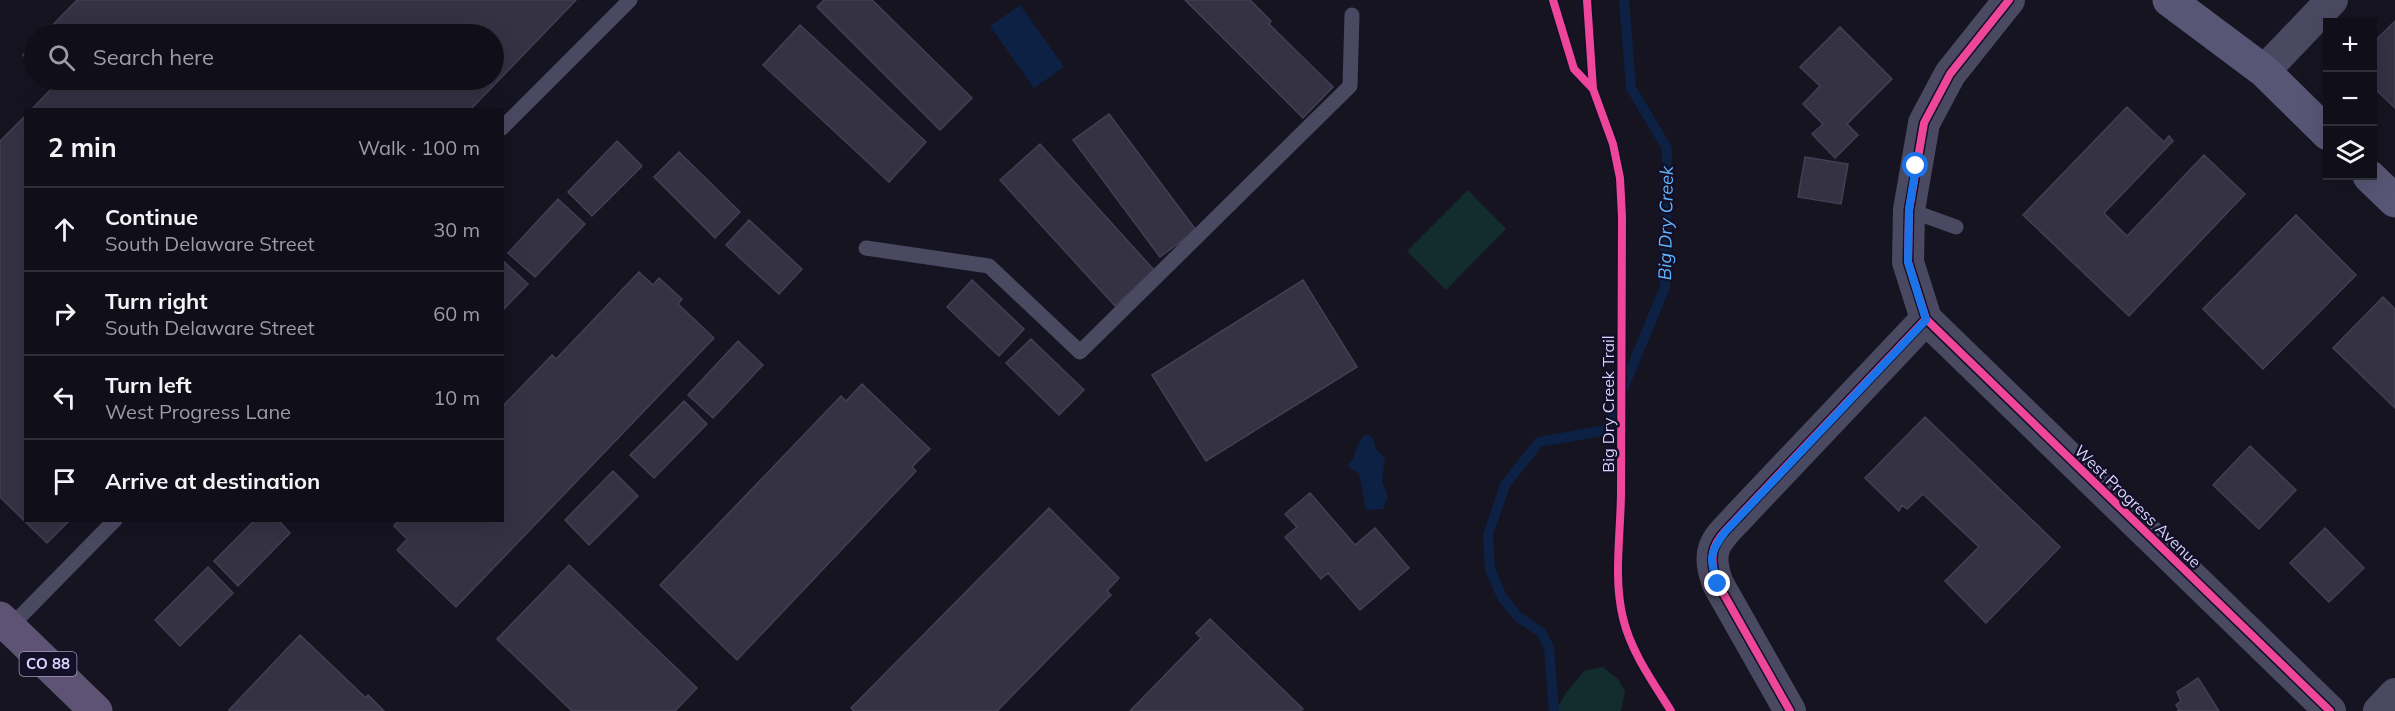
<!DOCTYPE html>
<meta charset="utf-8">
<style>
body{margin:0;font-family:Mulish,sans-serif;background:#1e1d26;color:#f1f3f6}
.controls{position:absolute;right:18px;top:18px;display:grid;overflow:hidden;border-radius:0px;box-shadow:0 6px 24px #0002}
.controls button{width:54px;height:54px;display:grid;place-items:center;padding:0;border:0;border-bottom:2px solid #302f38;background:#100f19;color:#f1f3f6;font:30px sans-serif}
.stop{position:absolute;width:18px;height:18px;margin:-14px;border:4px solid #1a73e8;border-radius:50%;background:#fff}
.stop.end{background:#1a73e8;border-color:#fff;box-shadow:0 2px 6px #0008}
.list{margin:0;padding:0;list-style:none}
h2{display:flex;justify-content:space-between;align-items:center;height:78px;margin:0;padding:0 24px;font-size:26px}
h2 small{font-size:20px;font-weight:400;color:#9c9ca2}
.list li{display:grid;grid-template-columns:39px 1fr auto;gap:18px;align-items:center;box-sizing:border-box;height:84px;padding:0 24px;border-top:2px solid #302f38}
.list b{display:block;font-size:22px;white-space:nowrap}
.list p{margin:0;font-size:20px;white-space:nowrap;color:#9c9ca2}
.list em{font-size:20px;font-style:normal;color:#9c9ca2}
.icon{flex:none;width:33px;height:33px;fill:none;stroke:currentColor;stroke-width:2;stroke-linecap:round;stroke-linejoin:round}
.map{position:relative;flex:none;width:2395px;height:711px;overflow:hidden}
.search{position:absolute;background:#100f19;box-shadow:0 6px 24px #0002;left:24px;top:24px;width:480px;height:66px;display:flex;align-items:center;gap:15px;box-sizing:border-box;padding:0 21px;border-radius:33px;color:#9c9ca2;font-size:22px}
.panel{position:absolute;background:#100f19;box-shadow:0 6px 24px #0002;left:24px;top:108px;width:480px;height:414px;border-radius:0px}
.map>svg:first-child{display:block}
.green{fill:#132c2d}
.water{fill:#0d2144}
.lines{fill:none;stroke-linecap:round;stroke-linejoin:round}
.stream{stroke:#0d2144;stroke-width:10}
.building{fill:#343243;stroke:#433f54;stroke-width:1.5}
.lane{stroke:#4a4962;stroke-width:15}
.street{stroke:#4a4962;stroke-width:32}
.secondary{stroke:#575674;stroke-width:33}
.primary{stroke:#5e5373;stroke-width:33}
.cycleway-casing{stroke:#130f26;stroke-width:11}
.cycleway{stroke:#ed469a;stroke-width:8}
.route{stroke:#1a73e8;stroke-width:8}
.labels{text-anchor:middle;stroke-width:5;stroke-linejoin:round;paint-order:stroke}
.shield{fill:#130f26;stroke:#9e99be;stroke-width:1.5}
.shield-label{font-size:15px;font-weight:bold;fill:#d9d4ff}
.street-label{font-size:16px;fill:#d9d4ff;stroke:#130f26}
.water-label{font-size:18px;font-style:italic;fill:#62b6ff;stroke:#130f26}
</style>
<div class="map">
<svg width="2395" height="711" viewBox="0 0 2395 711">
<rect width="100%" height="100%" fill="#161421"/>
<!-- green -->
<path class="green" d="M1468,190l38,39 -60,61 -39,-39z
M1603,667l15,12 7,12 -4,20h-65l9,-17 19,-23z"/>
<!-- water -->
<path class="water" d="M1020,5l44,62 -30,21 -44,-62z
M1366,434l7,4 3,11 9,10 -3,22 6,16 -5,12 -17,1 -7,-37 -10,-5 -1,-4c9,-5 6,-20 18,-30z"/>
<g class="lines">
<!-- stream -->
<path class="stream" d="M1554,711l-5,-63 -7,-15 -25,-17 -15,-19 -12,-28 -2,-34 17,-50 34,-43 67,-12 59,-143 2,-139 -36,-60 -7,-88"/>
</g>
<!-- building -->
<path class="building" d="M77,0h499l-106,110h-439l23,-24 -7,-6h447v-46h-450z
M824,0h48l100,98 -32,32 -123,-123z
M1185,0h65l21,21 -2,3 64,63 -30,31z
M2395,21v87l-23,-22v-42z
M800,25l126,117 -37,40 -126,-117z
M1840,27l52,52 -45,45 11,11 -23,23 -23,-24 11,-10 -20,-20 17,-18 -20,-19z
M34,44v23l-11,-12z
M2127,107l37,35 5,-6 4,5 -69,72 23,23 77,-81 41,39 -116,122 -106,-101z
M1109,114l87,116 -36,27 -87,-117z
M26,115v405h44l-23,23 -47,-46v-356z
M617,141l25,25 -50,50 -24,-24z
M1040,144l114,126 -39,36 -115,-126z
M679,152l61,60 -25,26 -61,-61z
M1805,157l43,7 -7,40 -43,-7z
M558,199l27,25 -50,53 -27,-24z
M2296,215l60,60 -93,94 -60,-60z
M749,220l53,49 -23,25 -53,-49z
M502,260l26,24 -26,27z
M639,272l14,13 6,-7 23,21 -4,5 36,34 -258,269 -59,-57 10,-11 -13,-13 5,-6h103v-113l50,-52 4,4z
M972,280l52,49 -25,27 -52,-49z
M1303,280l54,87 -151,94 -54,-86z
M2383,297l12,12v99l-62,-60z
M1031,339l53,51 -25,25 -53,-52z
M738,341l25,24 -50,53 -25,-23z
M862,384l68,65 -18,18 4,4 -179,189 -77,-75 181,-189 5,5z
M684,401l23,23 -53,54 -24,-23z
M1925,417l135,130 -74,76 -41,-42 34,-34 -56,-53 -16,15 -5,-4 -3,6 -34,-33z
M2250,446l46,44 -37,39 -46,-44z
M613,471l25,25 -49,49 -24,-25z
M1310,493l45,52 20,-17 34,40 -49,42 -32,-37 -7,6 -36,-42 12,-10 -12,-13z
M1049,508l70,70 -12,13 4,4 -114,116h-143l-3,-3z
M255,520h23l12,13 -52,53 -24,-25z
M2325,528l39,40 -35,34 -39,-39z
M569,565l128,123 -22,23h-103l-75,-72z
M208,567l25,26 -53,53 -25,-26z
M1210,619l93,90 -3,2h-170l71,-73 -5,-5z
M300,635l66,63 2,-3 16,16h-154l-1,-1z
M2198,678l21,33h-42l2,-1 -3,-5 5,-4 -4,-9z"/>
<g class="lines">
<!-- lane -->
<path class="lane" d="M502,128l128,-128
M1909,210l47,17
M866,248l123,18 91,86 270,-266 2,-71
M10,627l105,-107"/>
<!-- street -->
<path class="street" d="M2009,0l-59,74 -26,49 -15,87 -1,52 18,57 404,392
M2264,71l68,-71
M1790,711l-72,-127c-15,-39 2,-46 27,-74l181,-191
M2379,711l16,-17"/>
<!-- secondary -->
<path class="secondary" d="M2169,0l95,71 64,63
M2369,176l26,25"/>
<!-- primary -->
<path class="primary" d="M0,618l96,93"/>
<defs>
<path id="cycleway" d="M1553,0l21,69 19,20
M1587,0l6,89 20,55 7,34 2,39c0,91 -1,183 -1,274 0,42 -8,86 2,127 8,34 30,64 48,93
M2009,0l-59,74 -26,49 -15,87 -1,52 18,57 404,392
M1790,711l-72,-127c-15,-39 2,-46 27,-74l181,-191"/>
</defs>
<!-- cycleway casing -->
<use href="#cycleway" class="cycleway-casing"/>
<!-- cycleway -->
<use href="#cycleway" class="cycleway"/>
</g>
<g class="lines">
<!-- route -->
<path class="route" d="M1718,584c-9,-24 -9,-31 7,-52l201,-212 -18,-58 1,-52 7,-44"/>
</g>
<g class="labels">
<!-- shield labels -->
<rect class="shield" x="19.5" y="652" width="57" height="24" rx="4.5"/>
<g class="shield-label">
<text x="48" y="669">CO 88</text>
</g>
<!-- street labels -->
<g class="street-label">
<text transform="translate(1608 404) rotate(-90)" y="6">Big Dry Creek Trail</text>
<text transform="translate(2138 506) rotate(44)" y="6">West Progress Avenue</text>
</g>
<!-- water labels -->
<g class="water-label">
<text transform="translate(1666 223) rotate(-89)" y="6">Big Dry Creek</text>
</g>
</g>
</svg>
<div class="controls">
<button>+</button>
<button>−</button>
<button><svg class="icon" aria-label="layers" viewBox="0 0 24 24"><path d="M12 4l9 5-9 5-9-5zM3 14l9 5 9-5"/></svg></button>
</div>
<div class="stop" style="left:1916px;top:166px"></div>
<div class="stop end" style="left:1718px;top:584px"></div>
<div class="search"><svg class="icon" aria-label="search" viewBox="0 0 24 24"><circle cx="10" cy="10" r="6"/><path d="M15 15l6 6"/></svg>Search here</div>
<section class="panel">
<h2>2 min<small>Walk · 100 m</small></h2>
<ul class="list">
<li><svg class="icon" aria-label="ahead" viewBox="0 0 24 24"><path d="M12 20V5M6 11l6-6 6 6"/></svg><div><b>Continue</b><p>South Delaware Street</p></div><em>30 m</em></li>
<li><svg class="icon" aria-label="right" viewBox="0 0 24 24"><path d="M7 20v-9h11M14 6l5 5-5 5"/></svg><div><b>Turn right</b><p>South Delaware Street</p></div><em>60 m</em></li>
<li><svg class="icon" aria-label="left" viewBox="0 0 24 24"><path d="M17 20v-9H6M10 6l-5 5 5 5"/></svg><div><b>Turn left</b><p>West Progress Lane</p></div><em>10 m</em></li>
<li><svg class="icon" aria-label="arrive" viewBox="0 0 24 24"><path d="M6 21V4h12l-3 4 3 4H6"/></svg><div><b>Arrive at destination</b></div></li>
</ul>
</section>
</div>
